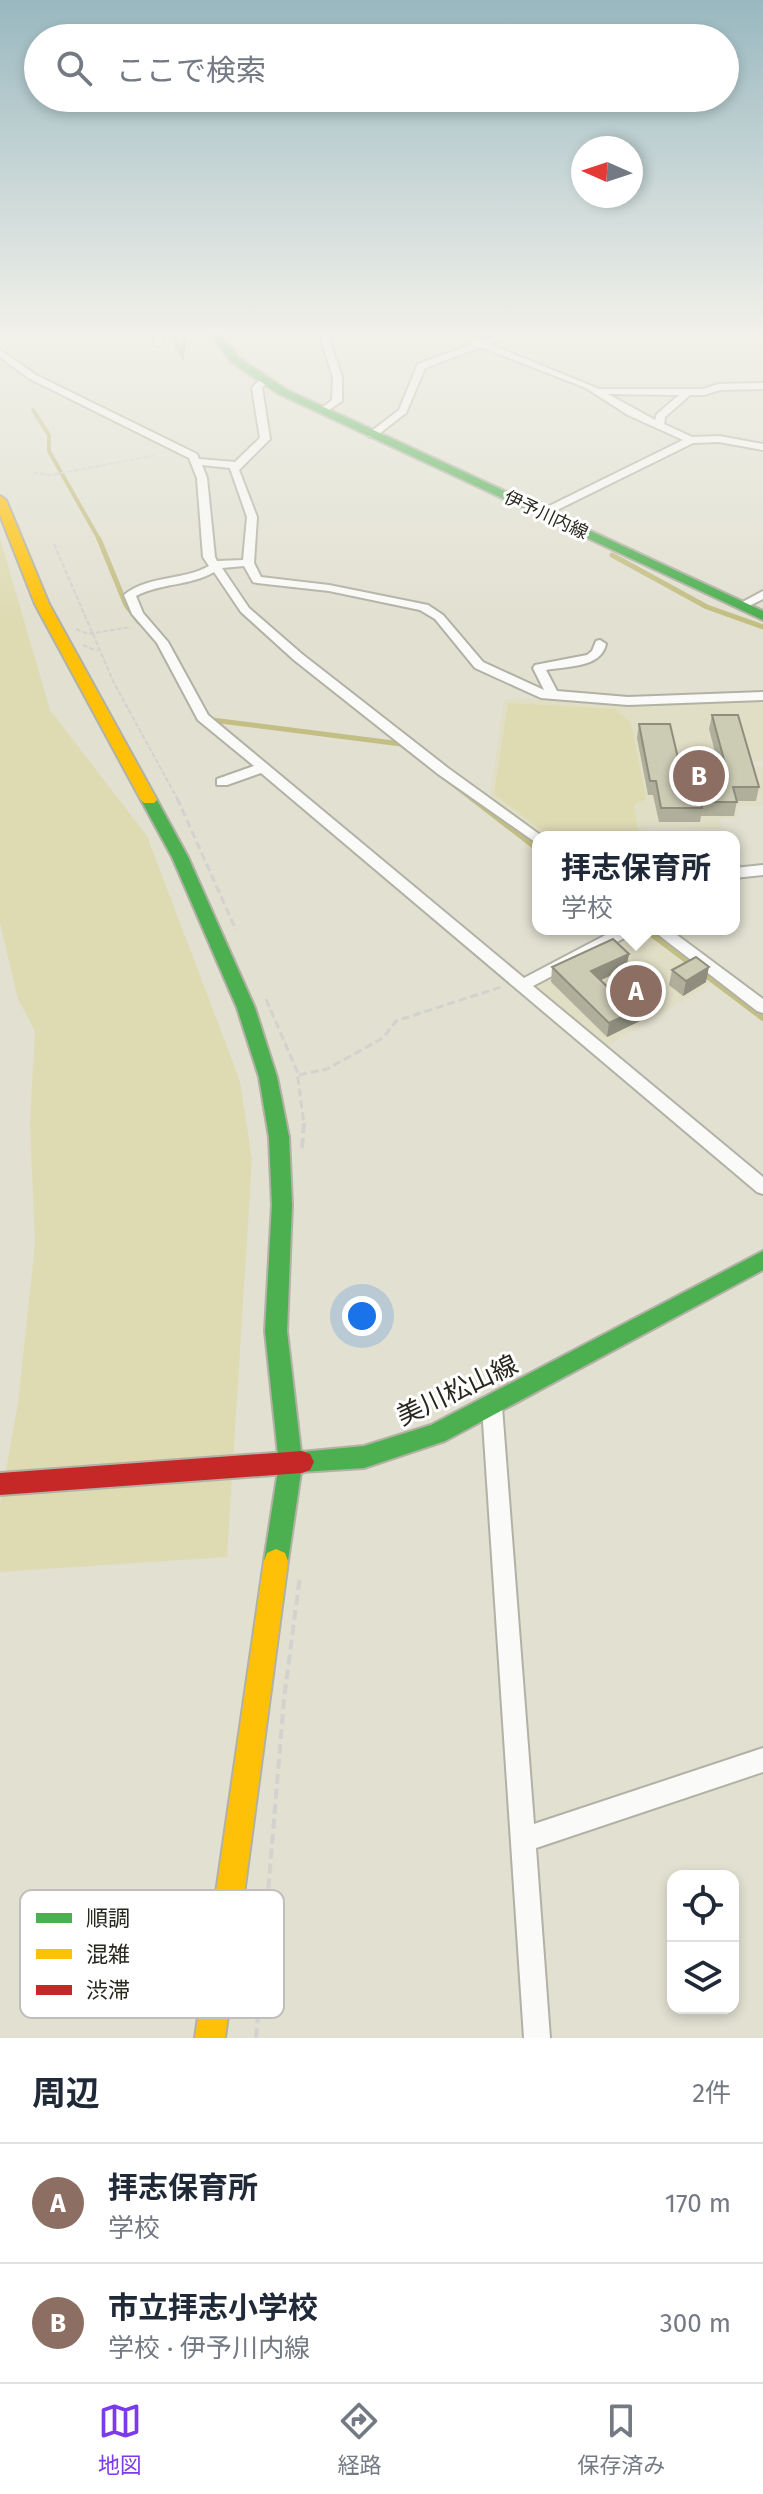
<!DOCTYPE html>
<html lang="ja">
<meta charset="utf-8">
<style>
body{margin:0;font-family:"Fira Sans","Noto Sans JP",sans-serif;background:#f6f6f7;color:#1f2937}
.controls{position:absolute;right:24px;bottom:24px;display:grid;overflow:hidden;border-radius:16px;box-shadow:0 4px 12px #0003}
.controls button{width:72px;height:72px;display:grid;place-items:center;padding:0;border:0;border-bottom:2px solid #e0e1e3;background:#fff;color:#1f2937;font:40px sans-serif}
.compass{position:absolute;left:571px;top:136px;width:72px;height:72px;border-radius:50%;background:#fff;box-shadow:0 4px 12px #0003;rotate:273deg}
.you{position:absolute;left:362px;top:1316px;width:28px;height:28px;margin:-20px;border:6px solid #fff;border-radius:50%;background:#1a73e8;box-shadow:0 0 0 12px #1a73e833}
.badge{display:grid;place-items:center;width:52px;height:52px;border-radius:50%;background:#7c3aed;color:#fff;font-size:26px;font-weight:700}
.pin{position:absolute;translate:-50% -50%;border:4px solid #fff;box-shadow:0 2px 8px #0006}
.popup{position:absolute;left:532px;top:831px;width:208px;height:104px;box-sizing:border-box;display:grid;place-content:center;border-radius:16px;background:#fff;filter:drop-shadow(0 2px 6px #0005);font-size:26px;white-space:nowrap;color:#747a83}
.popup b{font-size:30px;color:#1f2937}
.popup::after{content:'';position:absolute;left:50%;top:100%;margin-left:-16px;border:16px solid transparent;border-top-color:#fff}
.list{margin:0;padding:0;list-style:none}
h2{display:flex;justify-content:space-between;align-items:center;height:104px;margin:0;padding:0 32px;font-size:34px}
h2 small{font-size:26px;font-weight:400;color:#747a83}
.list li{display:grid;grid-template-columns:52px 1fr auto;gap:24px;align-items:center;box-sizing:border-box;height:120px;padding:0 32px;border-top:2px solid #e0e1e3}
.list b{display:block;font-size:30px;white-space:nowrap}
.list p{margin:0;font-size:26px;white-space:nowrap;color:#747a83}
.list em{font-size:26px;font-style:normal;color:#747a83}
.icon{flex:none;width:44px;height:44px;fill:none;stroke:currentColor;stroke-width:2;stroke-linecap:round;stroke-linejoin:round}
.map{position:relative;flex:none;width:763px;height:2038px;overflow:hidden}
.search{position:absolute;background:#fff;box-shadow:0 4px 12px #0003;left:24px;right:24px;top:24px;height:88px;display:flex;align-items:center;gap:20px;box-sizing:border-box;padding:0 28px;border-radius:44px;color:#747a83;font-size:30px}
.sheet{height:344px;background:#fff}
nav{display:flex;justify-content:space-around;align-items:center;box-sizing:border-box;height:112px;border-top:2px solid #e0e1e3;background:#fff;font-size:22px;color:#747a83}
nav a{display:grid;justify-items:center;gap:4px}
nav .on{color:#7c3aed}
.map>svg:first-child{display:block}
.built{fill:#e0dec5}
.green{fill:#dedbb3}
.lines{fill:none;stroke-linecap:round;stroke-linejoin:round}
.stream-far2{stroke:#c3be83;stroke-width:4}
.stream-far1{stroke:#c3be83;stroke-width:5}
.stream{stroke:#c3be83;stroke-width:6}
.street-casing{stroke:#b2b1a5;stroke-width:4}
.fast-casing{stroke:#b2b1a5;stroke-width:4}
.slow-casing{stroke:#b2b1a5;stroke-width:4}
.jam-casing{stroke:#b2b1a5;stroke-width:4}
.path-far2{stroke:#d2d2ce;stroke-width:2;stroke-dasharray:5 2;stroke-linecap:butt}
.path-far1{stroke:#d2d2ce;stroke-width:3;stroke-dasharray:8 4;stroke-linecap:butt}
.path{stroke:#d2d2ce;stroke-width:4;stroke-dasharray:10 5;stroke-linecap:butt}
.street{fill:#fafaf8;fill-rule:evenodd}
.fast{fill:#4caf50;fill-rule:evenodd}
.slow{fill:#ffc107;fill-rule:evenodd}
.jam{fill:#c62828;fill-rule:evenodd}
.wall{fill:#afaf9b}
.shaded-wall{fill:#8f8e7e}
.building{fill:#cccbb4;stroke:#8f8e7e;stroke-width:2}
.labels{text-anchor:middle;stroke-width:6;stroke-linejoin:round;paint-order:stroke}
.far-street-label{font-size:18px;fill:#29281f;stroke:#fff}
.near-street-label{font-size:26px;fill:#29281f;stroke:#fff}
.key{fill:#fff;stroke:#bfbebc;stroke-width:2}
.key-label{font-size:22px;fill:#29281f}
</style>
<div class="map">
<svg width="763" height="2038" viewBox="0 0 763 2038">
<rect width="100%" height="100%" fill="#e1e0d1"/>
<!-- built -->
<path class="built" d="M516,698l105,7 142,-5v61h-18l-35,-32 14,56 -65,37h40l-1,-6h35l-3,-15h26l-10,-34h17v39h-28l3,12h-18l2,11 -72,-1 -26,9 14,-7 -144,-36 56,43h-6l-54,-41 14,-96z
M639,929l72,55 -104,62 -71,-59z"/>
<!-- green -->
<path class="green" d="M0,538l50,172 97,126 93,245 12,79 -25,397 -227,15v-67l18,-103 17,-157 -5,-123 5,-91 -17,-32 -18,-76z
M508,703l107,6 16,14 15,76 -12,6 4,25 -14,7h-74l-56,-43z"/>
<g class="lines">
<!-- stream-far2 -->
<path class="stream-far2" d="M33,410l16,25v16l51,90"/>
<!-- stream-far1 -->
<path class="stream-far1" d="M99,539l27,66 13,17
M612,555l95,52 56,20
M212,720l189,24 73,56"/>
<!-- stream -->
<path class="stream" d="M472,798l66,51
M645,929l48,36
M702,972l61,46"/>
<defs>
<path id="street" d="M153,332h8l1,15 -7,-2z
M322,332h8l-1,7 13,38v24l-19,13 -5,-3 14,-11 1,-23 -12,-38z
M447,332h12l22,9 22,-9h13l-27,12 110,45h104l16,-5 44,-1v6l-43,1 -16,5h-14l-25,22 -1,7 28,13 27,-1 44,8v6l-44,-8 -26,1 -146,72h-8v-4l144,-71 -55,-25 -42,-27 -105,-41 -56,21 -19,45 -31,24h-6v-4l30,-23 19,-46 55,-20zM608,394l71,1 -22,19 -2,6z
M0,350l36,25 161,79 2,5 36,3 25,-24 -8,-50 8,-9h6l2,2 -6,7 8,51 -31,31 18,47 -3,46 7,14 68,8 99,20 15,10 40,47 61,28 -11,-22 2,-3 52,-10 5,-4 4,-10 4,-1 6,4c-5,24 -39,22 -60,26l11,21 71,6 135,-5v8l-135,5 -87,-7 -66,-30 -40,-49 -15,-9 -91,-19 -72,-8 -4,-1 -9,-16 -22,2 27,40 53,46 146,114 95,69h-5v7l-100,-70 -144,-114 -53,-48 -27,-40c-24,14 -54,11 -78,24l7,17 25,29 40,73 316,263 93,-49h20l-3,4 -101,53 230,191v17l-6,-2 -496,-419 -34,12h-10v-6l37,-13 -56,-46 -41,-77 -25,-29 -8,-19c24,-20 59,-14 85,-29l-6,-9 -6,-79 -8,-20 -159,-79 -30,-22zM202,465l28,3 17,49 -4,43 -26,1 -2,-4 -8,-79z
M763,591v8l-18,9 -10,-2z
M763,865v10l-29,3v-10z
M651,929h18l94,70v14l-6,-2z
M492,1398l7,3 3,6 32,417 229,-76v24l-227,76 14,190h-26l-42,-631 3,-6z"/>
<path id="fast" d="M209,332h10l20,26 48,32 476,221v9l-484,-226 -48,-32z
M149,795l8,5 31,57 67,151 22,69 12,60 3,68 -5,126 14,121 63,-6 67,-21 332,-174v19l-318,171 -81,27 -63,4 -13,89 -3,8 -9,4 -9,-4 -3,-8 15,-97 -14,-133 7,-126 -3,-68 -10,-60 -22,-69 -65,-151 -31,-57z"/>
<path id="slow" d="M0,496l6,4 43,104 108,196 -3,3h-10l-3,-3 -106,-196 -35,-89z
M276,1549l9,4 3,8 -63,477h-30l69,-477 3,-8z"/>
<path id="jam" d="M302,1451l8,3 4,8 -4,8 -8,3 -302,22v-22z"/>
</defs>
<!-- street casing -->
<use href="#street" class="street-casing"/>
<!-- fast casing -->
<use href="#fast" class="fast-casing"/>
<!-- slow casing -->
<use href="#slow" class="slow-casing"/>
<!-- jam casing -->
<use href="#jam" class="jam-casing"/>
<!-- path-far2 -->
<path class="path-far2" d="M33,473l18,2 106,-20
M54,544l60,139 64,117
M76,629l12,5 43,-7
M83,645l14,6"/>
<!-- path-far1 -->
<path class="path-far1" d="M177,798l59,132
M266,999l31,72 7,54
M299,1075l28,-6 56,-31 13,-17 105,-34"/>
<!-- path -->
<path class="path" d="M302,1148l2,-25
M256,2038l28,-339 16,-123"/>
<!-- street -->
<use href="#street" class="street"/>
<!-- fast -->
<use href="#fast" class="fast"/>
<!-- slow -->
<use href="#slow" class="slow"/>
<!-- jam -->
<use href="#jam" class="jam"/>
</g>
<!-- wall -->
<path class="wall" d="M166,332h22l-5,29z
M712,715l47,72 -3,14h-19l-3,15h-33l-1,6h-41l-6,-27h-5l-11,-57 2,-14 42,47h39l-11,-42z
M629,954l-3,14 -25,12 15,15 34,21 -43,21 -56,-55 1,-15z
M672,970l34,12 -23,14 -14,-11z"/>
<!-- shaded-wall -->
<path class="shaded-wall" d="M186,332h2l-5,29 -1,-9z
M629,954l-3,14 -37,18 2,-15z
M709,967l-3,15 -23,14 3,-15z
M653,1002l-3,14 -43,21 2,-14z"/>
<!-- building -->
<path class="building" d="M170,332h16l-4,20z
M712,715h26l21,72h-26l4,15h-36l1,6h-41l-5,-27h-6l-11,-57h31l11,47h46z
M613,939l16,15 -38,17 25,24 19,-9 18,16 -44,21 -57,-56z
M696,957l13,10 -23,14 -14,-11z"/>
<!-- sky -->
<linearGradient id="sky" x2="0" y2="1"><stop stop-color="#99b8c0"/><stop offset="0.54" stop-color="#f2f1ea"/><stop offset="1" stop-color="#f2f1ea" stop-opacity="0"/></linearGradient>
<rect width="763" height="618" fill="url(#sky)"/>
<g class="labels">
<!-- far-street labels -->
<g class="far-street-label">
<text transform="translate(546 515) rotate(25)" y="6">伊予川内線</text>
</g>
<!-- near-street labels -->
<g class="near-street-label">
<text transform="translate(457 1390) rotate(-25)" y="9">美川松山線</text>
</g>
</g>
<!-- legend -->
<rect x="20" y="1890" width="264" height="128" rx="12" class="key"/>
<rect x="36" y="1913" width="36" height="10" fill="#4caf50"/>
<rect x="36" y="1949" width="36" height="10" fill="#ffc107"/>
<rect x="36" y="1985" width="36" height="10" fill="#c62828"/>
<g class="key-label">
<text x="86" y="1926">順調</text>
<text x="86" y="1962">混雑</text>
<text x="86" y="1998">渋滞</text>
</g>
</svg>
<div class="controls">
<button><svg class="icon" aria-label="locate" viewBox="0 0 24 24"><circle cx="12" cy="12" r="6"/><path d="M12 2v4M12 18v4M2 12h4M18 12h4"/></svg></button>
<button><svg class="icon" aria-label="layers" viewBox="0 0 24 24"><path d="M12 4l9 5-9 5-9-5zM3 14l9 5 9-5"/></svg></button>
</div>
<svg class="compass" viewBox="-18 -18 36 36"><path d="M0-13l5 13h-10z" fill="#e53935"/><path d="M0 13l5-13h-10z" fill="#747a83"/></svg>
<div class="you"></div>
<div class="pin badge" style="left:636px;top:991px;background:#8d6e63">A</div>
<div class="popup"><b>拝志保育所</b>学校</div>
<div class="pin badge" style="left:699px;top:776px;background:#8d6e63">B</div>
<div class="search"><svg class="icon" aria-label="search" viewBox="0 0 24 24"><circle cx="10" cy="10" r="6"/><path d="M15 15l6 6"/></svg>ここで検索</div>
</div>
<section class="sheet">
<h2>周辺<small>2件</small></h2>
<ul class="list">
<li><span class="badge" style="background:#8d6e63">A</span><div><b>拝志保育所</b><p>学校</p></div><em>170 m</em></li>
<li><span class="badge" style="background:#8d6e63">B</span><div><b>市立拝志小学校</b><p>学校 · 伊予川内線</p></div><em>300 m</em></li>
</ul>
</section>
<nav>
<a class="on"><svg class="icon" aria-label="map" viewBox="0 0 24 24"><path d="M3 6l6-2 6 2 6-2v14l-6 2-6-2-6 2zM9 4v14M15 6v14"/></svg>地図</a>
<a><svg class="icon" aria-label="directions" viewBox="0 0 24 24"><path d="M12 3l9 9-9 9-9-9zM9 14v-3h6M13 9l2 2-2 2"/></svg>経路</a>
<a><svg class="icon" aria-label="saved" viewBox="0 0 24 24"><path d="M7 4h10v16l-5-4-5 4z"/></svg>保存済み</a>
</nav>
